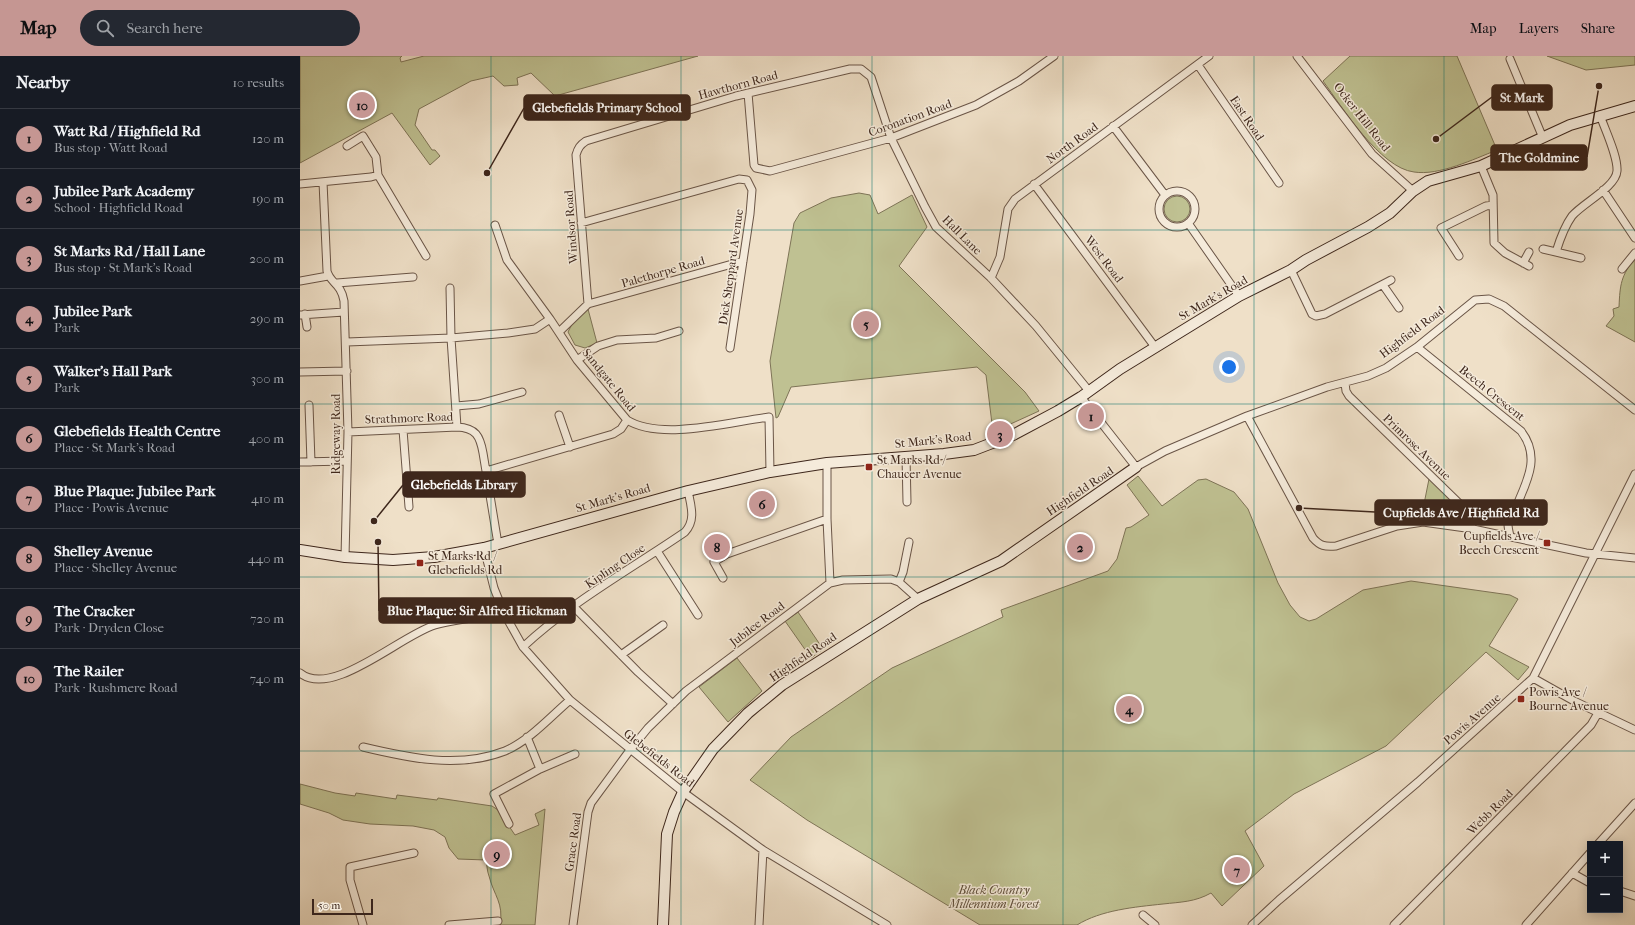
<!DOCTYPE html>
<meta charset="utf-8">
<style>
body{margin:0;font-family:"IM FELL French Canon",serif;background:#242831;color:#f1f3f6}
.controls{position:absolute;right:12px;bottom:12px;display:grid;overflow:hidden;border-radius:0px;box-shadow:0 2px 10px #0003}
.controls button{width:36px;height:36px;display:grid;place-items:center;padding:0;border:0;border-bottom:1px solid #363941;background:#171b24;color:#f1f3f6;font:20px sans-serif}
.scale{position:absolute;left:12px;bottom:10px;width:61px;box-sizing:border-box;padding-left:4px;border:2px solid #3e271c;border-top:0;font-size:11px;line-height:14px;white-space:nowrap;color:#3e271c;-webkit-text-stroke:3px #f5ebdb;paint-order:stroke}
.you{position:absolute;left:929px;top:311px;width:14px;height:14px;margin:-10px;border:3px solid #fff;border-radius:50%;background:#1a73e8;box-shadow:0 0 0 6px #1a73e833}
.badge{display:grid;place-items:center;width:26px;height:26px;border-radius:50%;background:#c59692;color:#111;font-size:13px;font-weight:700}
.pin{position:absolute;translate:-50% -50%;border:2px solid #fff;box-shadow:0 1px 4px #0006}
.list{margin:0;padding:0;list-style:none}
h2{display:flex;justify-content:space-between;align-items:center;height:52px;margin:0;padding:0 16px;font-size:17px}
h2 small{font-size:13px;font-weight:400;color:#9ea1a6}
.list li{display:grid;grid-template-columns:26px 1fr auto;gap:12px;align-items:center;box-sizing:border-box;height:60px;padding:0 16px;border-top:1px solid #363941}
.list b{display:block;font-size:15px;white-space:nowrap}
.list p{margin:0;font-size:13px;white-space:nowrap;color:#9ea1a6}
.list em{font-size:13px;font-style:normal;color:#9ea1a6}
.icon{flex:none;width:22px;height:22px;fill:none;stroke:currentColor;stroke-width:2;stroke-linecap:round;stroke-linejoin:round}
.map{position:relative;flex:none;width:1335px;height:869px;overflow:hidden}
header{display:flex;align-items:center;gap:24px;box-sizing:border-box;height:56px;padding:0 20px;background:#c59692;color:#111}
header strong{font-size:19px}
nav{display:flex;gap:22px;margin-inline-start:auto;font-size:14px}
.search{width:280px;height:36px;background:#242831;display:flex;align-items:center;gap:10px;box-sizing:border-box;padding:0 14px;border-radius:22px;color:#9ea1a6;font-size:15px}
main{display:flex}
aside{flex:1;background:#171b24}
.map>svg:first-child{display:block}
.green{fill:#bfc192;stroke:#7e7457}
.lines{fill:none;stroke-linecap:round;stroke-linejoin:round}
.street-casing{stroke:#6a5547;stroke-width:9}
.secondary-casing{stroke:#3e271c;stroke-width:12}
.street{stroke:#f5ebdb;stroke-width:7}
.secondary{stroke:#f5ebdb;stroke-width:10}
.grid{fill:none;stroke:#0f766e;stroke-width:1;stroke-opacity:0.55}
.poi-dot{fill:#8f2418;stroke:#f5ebdb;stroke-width:1.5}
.labels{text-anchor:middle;stroke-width:3;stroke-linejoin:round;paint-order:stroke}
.street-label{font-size:12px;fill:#3e271c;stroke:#f5ebdb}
.poi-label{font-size:12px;fill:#3e271c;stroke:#f5ebdb;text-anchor:start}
.park-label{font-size:12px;font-style:italic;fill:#5e4e3a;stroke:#f5ebdb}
.leader{fill:none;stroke:#3e271c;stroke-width:1.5}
.callout-dot{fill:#3e271c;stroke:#f5ebdb;stroke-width:1.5}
.callout{fill:#3e271c;stroke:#3e271c;stroke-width:1.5}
.callout-label{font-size:13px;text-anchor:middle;font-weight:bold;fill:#fff}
</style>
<header>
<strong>Map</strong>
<div class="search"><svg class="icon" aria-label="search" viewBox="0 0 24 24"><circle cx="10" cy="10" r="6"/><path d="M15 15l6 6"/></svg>Search here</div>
<nav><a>Map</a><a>Layers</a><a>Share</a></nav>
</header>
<main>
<aside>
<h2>Nearby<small>10 results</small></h2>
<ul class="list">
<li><span class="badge">1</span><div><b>Watt Rd / Highfield Rd</b><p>Bus stop · Watt Road</p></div><em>120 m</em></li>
<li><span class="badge">2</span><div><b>Jubilee Park Academy</b><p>School · Highfield Road</p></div><em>190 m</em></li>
<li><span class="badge">3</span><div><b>St Marks Rd / Hall Lane</b><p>Bus stop · St Mark's Road</p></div><em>200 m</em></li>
<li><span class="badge">4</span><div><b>Jubilee Park</b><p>Park</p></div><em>290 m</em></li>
<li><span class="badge">5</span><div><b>Walker's Hall Park</b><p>Park</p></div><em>300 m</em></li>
<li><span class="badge">6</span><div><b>Glebefields Health Centre</b><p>Place · St Mark's Road</p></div><em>400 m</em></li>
<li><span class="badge">7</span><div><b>Blue Plaque: Jubilee Park</b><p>Place · Powis Avenue</p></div><em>410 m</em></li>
<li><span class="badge">8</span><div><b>Shelley Avenue</b><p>Place · Shelley Avenue</p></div><em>440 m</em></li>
<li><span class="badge">9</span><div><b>The Cracker</b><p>Park · Dryden Close</p></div><em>720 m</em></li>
<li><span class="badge">10</span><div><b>The Railer</b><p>Park · Rushmere Road</p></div><em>740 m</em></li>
</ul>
</aside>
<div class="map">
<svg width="1335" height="869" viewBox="0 0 1335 869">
<rect width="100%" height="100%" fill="#efe0c8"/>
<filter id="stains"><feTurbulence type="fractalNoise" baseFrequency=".005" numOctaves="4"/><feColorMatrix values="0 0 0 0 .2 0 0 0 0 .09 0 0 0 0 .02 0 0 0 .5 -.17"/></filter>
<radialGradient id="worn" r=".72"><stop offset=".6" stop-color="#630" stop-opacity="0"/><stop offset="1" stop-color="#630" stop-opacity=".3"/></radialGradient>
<!-- green -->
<path class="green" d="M0,0h102l-2,2 1,4 23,-6h274l-143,40 -24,-23 -14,5 1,7 -14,1 -11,-10 -22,5 -52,28 -4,16 17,25h3l5,6 -10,9 -38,-52 -92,50z
M1050,0h107l40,94c-23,9 -58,26 -83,22 -34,-4 -72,-65 -91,-91z
M1247,0h88v9l-49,5z
M559,137l11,2 8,19 34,-19 15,32 -28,39 126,126 14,19 -46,21 -7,-57 -9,-8 -186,20 -13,30 -2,1 -6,-57 24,-138 6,-10 31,-15z
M864 153a13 13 0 1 1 26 0a13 13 0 1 1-26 0Z
M1335,202v84l-29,-16 8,-10 -1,-7 6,-2c1,-23 2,-31 16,-49z
M288,253l9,34 -12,5 -10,-3 -7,-13 4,-8z
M838,420l24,30 36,-26 8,-1 28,13 14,17 30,74 12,22 10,12 9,4 7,-2 47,-29 48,-9 99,14 8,4 -29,47 40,21 -11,13 -32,-28 -100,94 -92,48 -49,37 19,35 -42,40 -11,-13c-16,9 -30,9 -48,11 -28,3 -62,6 -86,21h-97l-173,-105 -57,-40 41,-43 101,-69 111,-51 -2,-7 107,-39 9,-12 9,-31 5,-1 18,-12 -22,-30z
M1129,423l34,34 4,11 -45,-10z
M498,556l25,37 -12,9 -26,-37z
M437,602l25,33 -34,31 -29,-35z
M0,728l35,9 20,3 1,-3 40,6 1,-4 40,5 1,-2 54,8 6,4 17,25 24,-10 -4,-11 10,-5 -10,116h-35c4,-22 -6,-29 -11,-49 -2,-5 -2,-11 -3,-16l-28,-1 -9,-11 -4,-11 -11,-7 -21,-4 -43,-2 -27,-4 -14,-7 -29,-9z"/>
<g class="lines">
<defs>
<path id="street" d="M997,0l75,98 41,37
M1210,3l33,79
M898,9l81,118
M448,37l6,72 2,3 14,3 121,-33 85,-33 43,-24 35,-25
M813,70l52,69
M1181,110l12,29 1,48 11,10 24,13
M78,119l48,81
M23,126l4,89c3,12 14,12 17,30l4,131 -3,125
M0,128l71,-7 7,-2 -2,-18 -13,-21 -16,10
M734,128l121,163
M1303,134l32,48
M859 153a18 18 0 1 1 36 0a18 18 0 1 1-36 0Z
M281,167l158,-44 8,1 5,10 -2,24 -20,134
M888,167l51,73
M195,169l12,35 43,59 27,41 50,60c34,21 102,2 142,-3l1,55
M1243,193l38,9
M1256,196c4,-13 8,-25 16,-36 11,-13 44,-29 45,-45 1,-15 -12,-41 -17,-56
M1159,200l-18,-28 45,-22 7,-1
M1223,207l6,-11
M1322,213l13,-16
M991,214l21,44 4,2 9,-2 66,-34
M691,222l9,-21 8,-48 7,-10 194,-143
M0,225l28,-5
M37,227l76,-6
M1083,229l16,23
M150,232l1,50 6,89
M288,248l-12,-149c2,-7 4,-10 10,-14l150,-45 114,-27h11l10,8 20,61 34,69 11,20 55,51 45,48 53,65
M5,258l2,13
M0,259l44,-3
M259,276l29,-28 155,-43
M47,286l104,-4 57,-5 27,-4 15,-10
M1117,291l104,84c20,26 6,50 -5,76 -3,5 -7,11 -8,17 0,4 1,8 2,12
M277,304l21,-14 19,-6 39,-2 23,-7
M0,316l47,-1
M1045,327l1,8 3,5 117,114 7,19
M781,341l55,70 29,-16 82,-35 80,-29 41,-11 18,-8 31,-21 58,-47 14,-1 15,7 131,104
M9,349l2,57
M156,350l23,-2 43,-12
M259,359l11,32
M947,360l66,122c7,8 12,9 23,8l61,-20 26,-4 50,7 113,24 49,5
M103,374l6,77
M48,376l109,-5c19,1 23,9 26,26l15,91
M606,401l1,45
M0,406l47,-1
M527,407v56l3,64
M186,415l127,-37 8,-5 6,-9
M184,492l10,40 10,25 19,34 47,53 113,92 80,58 124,75
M357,495l41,64
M423,522l-9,-16 13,-8 100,-35
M599,526l4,-10 6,-30
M274,551l64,65 35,32
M223,591c48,-45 108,-78 162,-115 11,-12 6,-26 3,-41
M321,599l42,-30
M0,617c32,26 101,-38 135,-48 22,-6 46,-8 69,-12
M1233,622l41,23 61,29
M227,681l13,32 35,-15
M63,691c46,11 96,22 142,4 24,-10 45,-34 65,-51
M209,768l-15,-30 46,-25
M1298,788l37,-41
M1272,817l18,10
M1320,835l15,5
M843,859l12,10
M63,869l-13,-45v-13l64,-14
M149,869l49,-4
M273,869l15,-113 3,-9 39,-53 18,-22 38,-37 144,-108 13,-3 48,-1 8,3 19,17
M459,869l4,-75
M952,869l27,-25 139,-118 115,-104 102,-204
M1094,869l197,-200 7,-12
M1226,869l64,-72"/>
<path id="secondary" d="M0,494l45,7 48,3 41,-3 50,-9 204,-57 82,-19 57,-9 117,-9 30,-4 39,-15 45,-24 23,-14 39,-28 119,-73 52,-26 15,-10 62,-33 22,-14 23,-22 15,-10 53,-15 89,-41 65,-19
M363,869l4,-91 7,-22 9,-20 30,-43 35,-36 34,-28 136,-86 83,-38 135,-94"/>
</defs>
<!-- street casing -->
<use href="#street" class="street-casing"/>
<!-- secondary casing -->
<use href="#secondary" class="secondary-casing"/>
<!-- street -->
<use href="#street" class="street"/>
<!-- secondary -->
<use href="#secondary" class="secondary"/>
</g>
<!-- grid -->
<path class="grid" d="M191,0v869M381,0v869M572,0v869M763,0v869M954,0v869M1144,0v869M0,174h1335M0,348h1335M0,521h1335M0,695h1335"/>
<!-- markers -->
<g class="poi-dot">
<rect x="565" y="407" width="8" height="8" rx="2"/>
<rect x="1243" y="483" width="8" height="8" rx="2"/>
<rect x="116" y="503" width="8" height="8" rx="2"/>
<rect x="1217" y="639" width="8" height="8" rx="2"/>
</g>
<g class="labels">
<!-- street labels -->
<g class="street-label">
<text transform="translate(438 29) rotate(-15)" y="4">Hawthorn Road</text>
<text transform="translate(1062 61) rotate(52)" y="4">Ocker Hill Road</text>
<text transform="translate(610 62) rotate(-20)" y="4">Coronation Road</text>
<text transform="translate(947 62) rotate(56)" y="4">East Road</text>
<text transform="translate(772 87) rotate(-36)" y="4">North Road</text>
<text transform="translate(271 171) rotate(-94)" y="4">Windsor Road</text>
<text transform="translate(662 179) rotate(45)" y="4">Hall Lane</text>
<text transform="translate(804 203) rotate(53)" y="4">West Road</text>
<text transform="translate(431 211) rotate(-82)" y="4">Dick Sheppard Avenue</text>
<text transform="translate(363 216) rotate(-16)" y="4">Palethorpe Road</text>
<text transform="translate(913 242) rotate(-30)" y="4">St Mark's Road</text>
<text transform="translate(1112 276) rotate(-37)" y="4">Highfield Road</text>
<text transform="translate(309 324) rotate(51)" y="4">Sandgate Road</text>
<text transform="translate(1192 337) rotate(39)" y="4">Beech Crescent</text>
<text transform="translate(109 362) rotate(-2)" y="4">Strathmore Road</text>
<text transform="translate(36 378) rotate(-90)" y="4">Ridgeway Road</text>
<text transform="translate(633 384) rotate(-6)" y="4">St Mark's Road</text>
<text transform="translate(1117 391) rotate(44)" y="4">Primrose Avenue</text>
<text transform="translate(780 435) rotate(-34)" y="4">Highfield Road</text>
<text transform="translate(313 442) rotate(-16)" y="4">St Mark's Road</text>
<text transform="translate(315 510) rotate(-34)" y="4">Kipling Close</text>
<text transform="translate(457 568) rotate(-37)" y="4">Jubilee Road</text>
<text transform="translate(503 601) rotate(-34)" y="4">Highfield Road</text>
<text transform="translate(1172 663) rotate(-41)" y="4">Powis Avenue</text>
<text transform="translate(359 702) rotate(38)" y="4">Glebefields Road</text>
<text transform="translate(1190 756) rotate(-45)" y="4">Webb Road</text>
<text transform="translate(273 786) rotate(-82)" y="4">Grace Road</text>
</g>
<!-- poi labels -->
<g class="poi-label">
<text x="577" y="408">St Marks Rd /<tspan x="577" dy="14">Chaucer Avenue</tspan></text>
<text x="1239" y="484" text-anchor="end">Cupfields Ave /<tspan x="1239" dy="14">Beech Crescent</tspan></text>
<text x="128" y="504">St Marks Rd /<tspan x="128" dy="14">Glebefields Rd</tspan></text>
<text x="1229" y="640">Powis Ave /<tspan x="1229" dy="14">Bourne Avenue</tspan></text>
</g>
<!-- park labels -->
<g class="park-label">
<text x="694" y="838">Black Country<tspan x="694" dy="14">Millennium Forest</tspan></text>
</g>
</g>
<!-- callouts -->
<path class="leader" d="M1136 83L1192 41M187 117L224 52M1299 30L1287 101M74 465L103 429M999 452L1075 456M78 486L79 555"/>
<g class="callout-dot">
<circle cx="1136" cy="83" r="4"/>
<circle cx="187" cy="117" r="4"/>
<circle cx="1299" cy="30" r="4"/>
<circle cx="74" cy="465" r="4"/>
<circle cx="999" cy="452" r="4"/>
<circle cx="78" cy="486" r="4"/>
</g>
<g class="callout">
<rect x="1192" y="29" width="60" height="25" rx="4"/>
<rect x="224" y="39" width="166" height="25" rx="4"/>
<rect x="1191" y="89" width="96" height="25" rx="4"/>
<rect x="103" y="416" width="122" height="25" rx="4"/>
<rect x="1075" y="444" width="172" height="25" rx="4"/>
<rect x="79" y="542" width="196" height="25" rx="4"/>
</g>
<g class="callout-label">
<text x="1222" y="46">St Mark</text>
<text x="307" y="56">Glebefields Primary School</text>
<text x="1239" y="106">The Goldmine</text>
<text x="164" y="433">Glebefields Library</text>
<text x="1161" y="461">Cupfields Ave / Highfield Rd</text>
<text x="177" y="559">Blue Plaque: Sir Alfred Hickman</text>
</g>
<rect width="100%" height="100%" filter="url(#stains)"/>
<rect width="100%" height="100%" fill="url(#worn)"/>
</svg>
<div class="controls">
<button>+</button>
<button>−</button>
</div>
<div class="scale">50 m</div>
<div class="you"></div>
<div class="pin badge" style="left:791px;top:360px">1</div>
<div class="pin badge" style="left:780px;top:491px">2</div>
<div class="pin badge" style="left:700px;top:378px">3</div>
<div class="pin badge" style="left:829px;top:653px">4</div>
<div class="pin badge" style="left:566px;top:268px">5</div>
<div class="pin badge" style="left:462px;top:448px">6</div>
<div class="pin badge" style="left:937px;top:814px">7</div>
<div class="pin badge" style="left:417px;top:491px">8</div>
<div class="pin badge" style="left:197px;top:798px">9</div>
<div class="pin badge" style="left:62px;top:49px">10</div>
</div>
</main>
